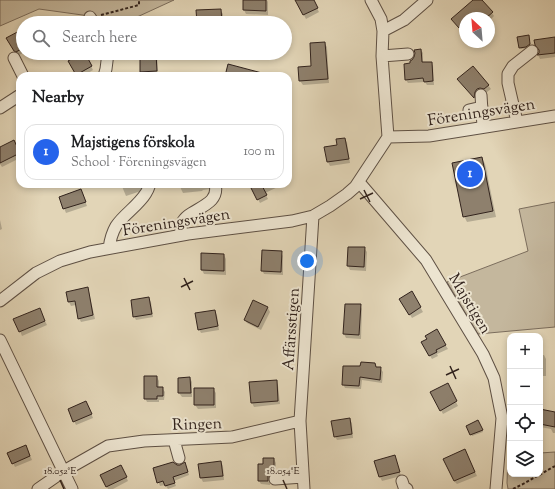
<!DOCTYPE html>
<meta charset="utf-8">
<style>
body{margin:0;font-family:"Sorts Mill Goudy",serif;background:#f6f6f6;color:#202124}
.controls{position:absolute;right:12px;bottom:12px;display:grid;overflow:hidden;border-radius:8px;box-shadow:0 2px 6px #0003}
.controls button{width:36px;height:36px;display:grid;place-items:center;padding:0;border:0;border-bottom:1px solid #e0e0e0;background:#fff;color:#202124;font:20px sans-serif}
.compass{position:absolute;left:459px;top:12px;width:36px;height:36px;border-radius:50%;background:#fff;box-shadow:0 2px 6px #0003;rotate:334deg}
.you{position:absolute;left:307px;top:261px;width:14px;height:14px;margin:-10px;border:3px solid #fff;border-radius:50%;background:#1a73e8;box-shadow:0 0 0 6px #1a73e833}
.badge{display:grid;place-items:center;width:26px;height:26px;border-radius:50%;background:#2563eb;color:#fff;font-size:13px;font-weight:700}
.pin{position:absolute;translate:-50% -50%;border:2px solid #fff;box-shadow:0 1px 4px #0006}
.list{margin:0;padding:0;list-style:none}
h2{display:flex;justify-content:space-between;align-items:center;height:52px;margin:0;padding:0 16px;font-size:17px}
h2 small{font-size:13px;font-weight:400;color:#757577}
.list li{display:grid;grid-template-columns:26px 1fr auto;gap:12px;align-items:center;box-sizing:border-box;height:56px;margin:0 8px 8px;padding:0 8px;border:1px solid #e0e0e0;border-radius:12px}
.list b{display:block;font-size:15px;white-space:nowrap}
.list p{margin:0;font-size:13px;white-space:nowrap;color:#757577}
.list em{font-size:13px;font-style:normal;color:#757577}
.icon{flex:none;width:22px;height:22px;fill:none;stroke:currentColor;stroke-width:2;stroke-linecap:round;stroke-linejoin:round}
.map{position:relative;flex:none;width:555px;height:489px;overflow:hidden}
.search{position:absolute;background:#fff;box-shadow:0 2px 6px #0003;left:16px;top:16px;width:276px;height:44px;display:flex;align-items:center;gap:10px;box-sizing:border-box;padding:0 14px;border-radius:22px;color:#757577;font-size:15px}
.panel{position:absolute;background:#fff;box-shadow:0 2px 6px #0003;left:16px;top:72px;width:276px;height:116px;border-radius:12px}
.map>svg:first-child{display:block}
.green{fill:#c4b79d;stroke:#7b6d5d}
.shadow{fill:#0003}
.building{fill:#8e806d;stroke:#32231d}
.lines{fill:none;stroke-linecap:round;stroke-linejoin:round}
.minor-casing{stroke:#5e5044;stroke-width:13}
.path{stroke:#32231d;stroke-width:2;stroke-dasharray:3 2;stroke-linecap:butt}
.minor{stroke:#ece4d0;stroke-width:11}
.ticks{fill:none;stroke:#32231d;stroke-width:1.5}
.labels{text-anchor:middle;stroke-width:4;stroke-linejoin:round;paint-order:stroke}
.street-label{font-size:16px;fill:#32231d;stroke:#ece4d0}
.ticks-label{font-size:10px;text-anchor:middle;fill:#32231d;stroke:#ece4d0;stroke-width:4;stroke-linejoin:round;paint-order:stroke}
</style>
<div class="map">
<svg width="555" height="489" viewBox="0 0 555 489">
<rect width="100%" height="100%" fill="#e2d5b7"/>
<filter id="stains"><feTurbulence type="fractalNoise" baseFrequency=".005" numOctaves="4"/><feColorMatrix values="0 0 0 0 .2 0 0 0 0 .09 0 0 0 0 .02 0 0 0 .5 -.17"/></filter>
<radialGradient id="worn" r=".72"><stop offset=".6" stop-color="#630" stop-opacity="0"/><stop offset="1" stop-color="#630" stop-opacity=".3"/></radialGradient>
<!-- green -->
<path class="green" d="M0,0h174l-50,23h-16l-4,-5 -65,-9 -39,17z
M555,202v125l-77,7 -31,-52 81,-31 -9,-42z
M555,452v37h-47l-1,-6 1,-30h2v21h30v-21z"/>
<!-- shadow -->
<path class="shadow" d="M244,0h23l1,2v13l-22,-1 -2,-4z
M296,0h17l6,12 -13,7z
M474,0h7l11,13 2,3 -5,5v-3h-24v11l-3,2 -9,-12z
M220,10l3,4v9h-25z
M23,30v23l-4,2h-2l-9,-16z
M529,38l2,8 -4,2 -6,1 -1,-1z
M555,39v18l-15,2 -2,-4 2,-1z
M324,43l3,4 2,36 -26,2 -3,-4 -1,-13 13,-1z
M421,50l2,3v10h8l2,3 1,19h-7l-2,-3 -17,1 -2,-3 5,-16z
M84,53l9,17 -10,6h-5l-9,-15z
M141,53h16l1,22h-15l-2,-4z
M461,83l27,2 3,4 -4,3h-4l-7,8z
M344,139l3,3 3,21 -20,3 -2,-4 10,-16z
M14,141l6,12v5l-18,9 -2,-3v-16z
M482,158l3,6 11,53 -29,5 -3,-6z
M121,184h22l1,4v2l-18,6z
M180,184h29l1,5 -7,1 -1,1 -19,2 -2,-4z
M250,184h29l1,2 -15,7 3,6 -8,4z
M81,191l6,15 -21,7 -6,-15z
M0,220l2,9 -2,1z
M364,248l3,4 -1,19 -16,-1 -2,-4z
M281,252l2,4v19l-19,-1 -2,-4z
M202,254l22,1 2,4v16l-22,-1 -2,-4z
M87,289l2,3 6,27 -14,3 -2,-4 -3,-13 -5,1 -2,-4 -2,-9z
M412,293l11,19 -11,6 -11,-18z
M149,299l2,3 2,15 -17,3 -2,-4z
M254,301l14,7 2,4 -9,18 -14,-7 -2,-3z
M346,305h14l2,4 -1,30 -15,-1 -2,-4z
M215,311l2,4 2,15 -18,3 -2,-4z
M41,313l6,12 -25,11 -7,-17z
M436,331l12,18 -11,5 1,2 -6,3 -10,-16 6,-4z
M540,355h4l2,4v17h-6z
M374,364l3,4h3l3,4 -1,11 -20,-3 -1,9 -16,-1 -2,-4 18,-17z
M157,377l2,4v7h3l3,4 -1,8h-5v2h-12l-2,-4z
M190,378l2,4v15h-10l-3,-4v-14z
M276,381l2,4 2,19 -26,3 -2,-4z
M449,388l9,18 -15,8 -12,-22z
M213,389l3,4v15l-18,1 -3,-4z
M88,406l5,12 -17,7 -2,-4z
M540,410l15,3v20h-2l-2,-4 -11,-2z
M349,419l3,4 1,15 -16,2 -2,-4z
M478,421l5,11 -11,4 -5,-10z
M28,450l4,10 -17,7 -2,-4z
M467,454l10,22 -20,8 -3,-3z
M274,459l2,4v13l-6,4v5l-9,-1 -2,-3 5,-16z
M396,460l5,16 -19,5 -2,-4 -4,-15z
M221,462l2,4 1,14 -21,2 -2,-4z
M177,466h9l3,9 -15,6 2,5 -8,3 -3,-4 -5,1 -6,-17z
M123,470l5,11 -15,8h-5l-7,-13z"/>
<!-- building -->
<path class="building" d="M243,0h23v11l-23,-1z
M295,0h19l4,8 -15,7z
M473,0h9l11,12 -7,6h-21v5l-6,5 -8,-9z
M221,9l1,14h-25l-1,-13z
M23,29v19l-7,4 -2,-1 -8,-13z
M529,35l1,9 -4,3 -7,1 -2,-11z
M555,37v16l-18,2 2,-2v-3l-4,-5 -1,-5z
M325,42l3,37 -29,2 -1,-14 13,-1 -1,-23z
M421,49l1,13h10l1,19 -9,1 -1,-4 -18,2 -1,-16 6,-1v-2l2,-1 2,-3 1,-4 -1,-3z
M82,53h3l7,13 -16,9 -8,-14z
M140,53h16l1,18 -17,1z
M228,64l34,9v3h-37z
M473,66l16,19 -5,4 -4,-1 -3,1 -2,3 -1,6 -17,-19z
M345,138l4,21 -22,3 -3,-15 13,-2 -1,-6z
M14,140l6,13 -20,10v-16z
M482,157l11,54 -30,6 -11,-54z
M249,184h12l6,11 -10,5z
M81,189l5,13 -23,7 -4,-12z
M348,247h17l-1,20 -17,-1z
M262,250l20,1 -1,21 -20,-1z
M201,253l23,1v17l-23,-1z
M88,287l5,28 -15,4 -3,-18 -7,1 -2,-10z
M412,291l9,16 -12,8 -10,-16z
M149,297l3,17 -19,3 -2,-17z
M253,300l15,7 -10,20 -14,-7z
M345,304h16l-2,31 -16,-1z
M40,308l5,13 -26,11 -6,-13z
M215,310l3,16 -20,4 -3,-17z
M437,329l9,16 -10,5 1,2 -8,4 -8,-14 6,-3 -2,-3z
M361,362l14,1 1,4h5l-1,13 -20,-3 -1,9 -17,-1 1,-19h17z
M144,376h13v11h6v9h-6v3h-13z
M190,377l1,16h-13v-15z
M277,380l1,21 -27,2 -2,-21z
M448,383l9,18 -17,10 -10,-19z
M194,388h20v17h-20z
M86,401l6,13 -19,8 -5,-13z
M540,409l15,3v15l-15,-3z
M350,418l2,16 -18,3 -3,-16z
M478,420l5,10 -13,5 -4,-9z
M26,445l4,11 -18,8 -5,-11z
M465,449l10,23 -21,9 -11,-22z
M395,455l5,17 -21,5 -5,-16z
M263,458h11v14l-3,1 -3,3v5h-10v-17h5z
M221,461l2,15 -23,2 -2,-14z
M173,462l4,3h3l5,-3 3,10 -15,5 2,6 -10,3 -2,-5 -6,2 -4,-15z
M121,465l6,12 -21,10 -6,-12z"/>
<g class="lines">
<defs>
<path id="minor" d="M371,0l10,19 2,12 -1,25 6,81
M90,17l4,6
M383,31l21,-11 23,-20
M382,56l26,-2
M14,58l9,18
M104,76l2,-7 2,-16
M481,95l2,32
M0,108l20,-13
M469,110l13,-3
M517,122l-9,-39v-9l5,-8 19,-15
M388,137l41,-1 126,-20
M359,182l67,78 57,94 11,24 8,40 -6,71
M180,235c1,-4 1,-9 2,-12 6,-15 39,-16 33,-39
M109,248c1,-7 3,-15 7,-22 8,-12 22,-20 30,-33 2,-3 3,-6 4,-9
M0,301l36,-28 24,-12 30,-9 98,-18 104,-13 21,-5 17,-10 17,-12 8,-7 33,-50
M0,340l72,149
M300,421l13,-205
M174,440l5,18
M275,479l28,-2
M402,481l2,6 3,2
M38,489l26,-18 44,-25 36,-5 88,-4 68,-16 4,68"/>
</defs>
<!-- minor casing -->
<use href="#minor" class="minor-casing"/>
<!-- path -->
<path class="path" d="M101,15l38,-10v-5
M513,489l10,-5 32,-18"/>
<!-- minor -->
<use href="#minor" class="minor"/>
</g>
<!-- ticks -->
<path class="ticks" d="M364,190l6,12M360,199l13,-6M184,278l6,12M181,287l12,-6M450,366l6,13M446,375l13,-6M60,480l4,9M283,480l4,9"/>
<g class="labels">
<!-- street labels -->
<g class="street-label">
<text transform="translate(481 111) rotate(-9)" y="6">Föreningsvägen</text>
<text transform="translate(176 221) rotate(-9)" y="6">Föreningsvägen</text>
<text transform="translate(471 303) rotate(59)" y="6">Majstigen</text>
<text transform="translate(290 329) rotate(-86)" y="6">Affärsstigen</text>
<text transform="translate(197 423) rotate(-2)" y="6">Ringen</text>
</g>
</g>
<g class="ticks-label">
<text x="60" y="474">18.052°E</text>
<text x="283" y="474">18.054°E</text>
</g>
<rect width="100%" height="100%" filter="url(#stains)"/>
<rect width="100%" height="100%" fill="url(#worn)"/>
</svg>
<div class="controls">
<button>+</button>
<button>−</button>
<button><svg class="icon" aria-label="locate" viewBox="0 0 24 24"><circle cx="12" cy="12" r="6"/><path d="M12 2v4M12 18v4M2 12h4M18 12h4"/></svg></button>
<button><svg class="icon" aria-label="layers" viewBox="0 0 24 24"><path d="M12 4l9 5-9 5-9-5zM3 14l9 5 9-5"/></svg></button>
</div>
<svg class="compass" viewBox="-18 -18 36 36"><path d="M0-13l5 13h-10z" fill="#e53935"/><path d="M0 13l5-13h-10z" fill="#757577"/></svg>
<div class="you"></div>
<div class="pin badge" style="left:470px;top:174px">1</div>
<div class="search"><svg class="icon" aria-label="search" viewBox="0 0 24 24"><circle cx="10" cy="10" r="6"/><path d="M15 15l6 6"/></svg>Search here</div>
<section class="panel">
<h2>Nearby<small></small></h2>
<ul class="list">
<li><span class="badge">1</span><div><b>Majstigens förskola</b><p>School · Föreningsvägen</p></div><em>100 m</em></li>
</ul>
</section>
</div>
